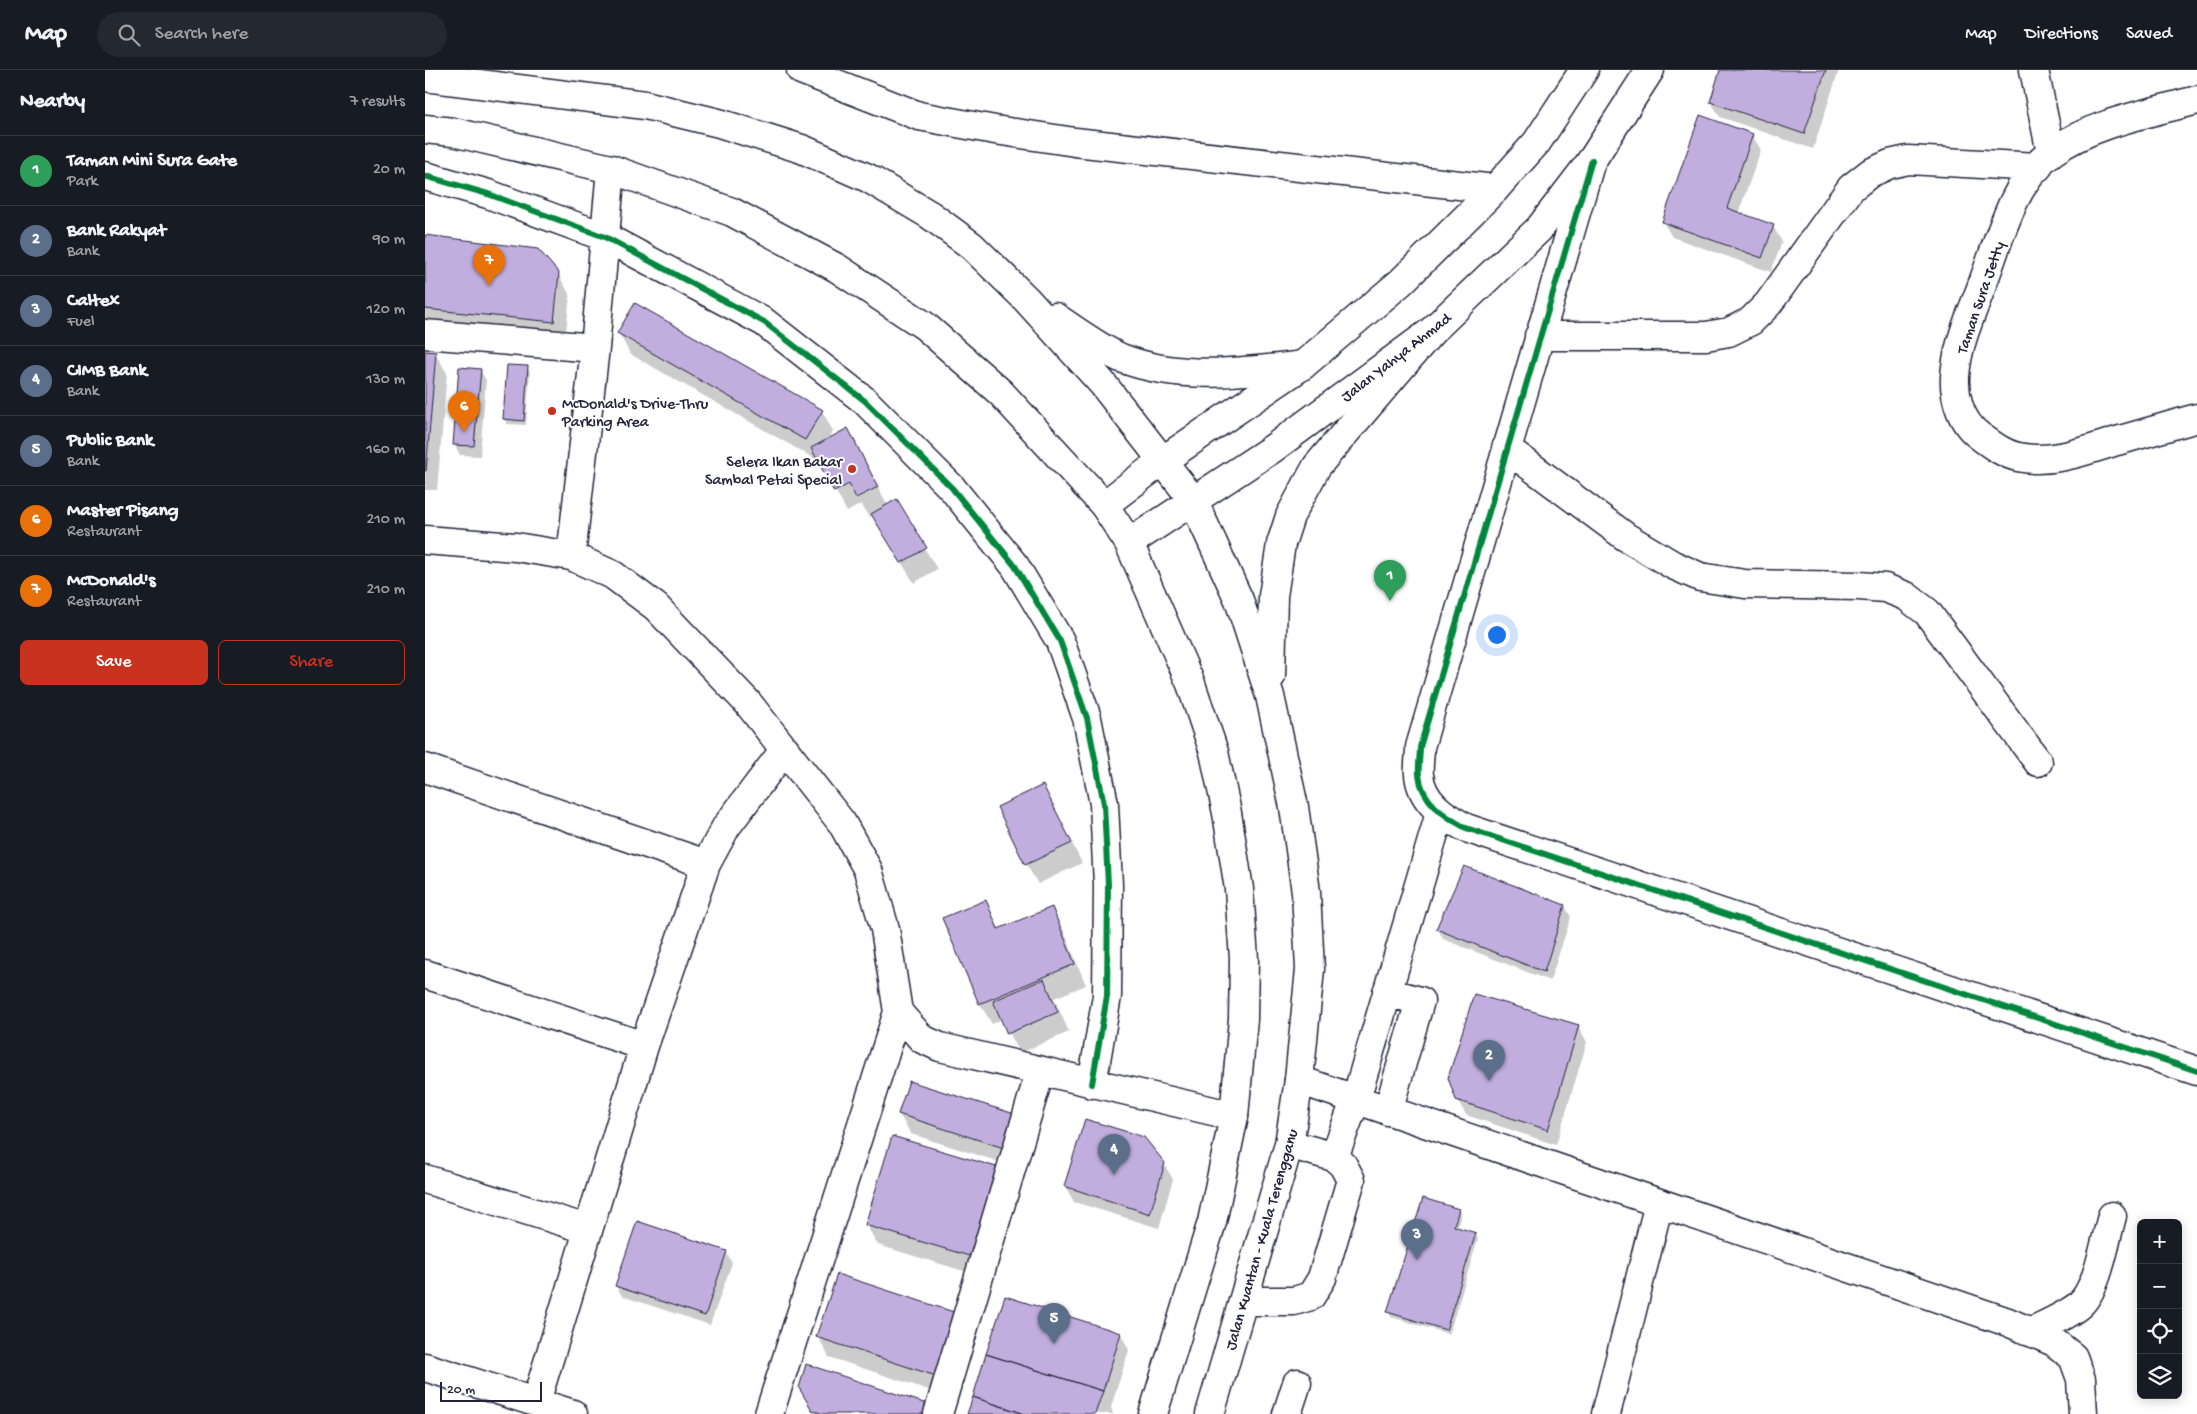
<!DOCTYPE html>
<meta charset="utf-8">
<style>
body{margin:0;font-family:"Gochi Hand",sans-serif;background:#242831;color:#f1f3f6}
.controls{position:absolute;right:15px;bottom:15px;display:grid;overflow:hidden;border-radius:8px;box-shadow:0 2px 12px #0003}
.controls button{width:45px;height:45px;display:grid;place-items:center;padding:0;border:0;border-bottom:1px solid #363941;background:#171b24;color:#f1f3f6;font:25px sans-serif}
.scale{position:absolute;left:15px;bottom:12px;width:102px;box-sizing:border-box;padding-left:5px;border:2px solid #22223b;border-top:0;font-size:14px;line-height:18px;white-space:nowrap;color:#22223b;-webkit-text-stroke:4px #fff;paint-order:stroke}
.you{position:absolute;left:1071px;top:564px;width:18px;height:18px;margin:-12px;border:4px solid #fff;border-radius:50%;background:#1a73e8;box-shadow:0 0 0 8px #1a73e833}
.badge{display:grid;place-items:center;width:32px;height:32px;border-radius:50%;background:#c8321e;color:#fff;font-size:16px;font-weight:700}
.pin{position:absolute;translate:-50% -41px;filter:drop-shadow(0 1px 2px #0008)}
.pin::after{content:'';position:absolute;top:26px;width:18px;height:15px;background:inherit;clip-path:polygon(0 0,100% 0,50% 100%)}
.list{margin:0;padding:0;list-style:none}
h2{display:flex;justify-content:space-between;align-items:center;height:65px;margin:0;padding:0 20px;font-size:21px}
h2 small{font-size:16px;font-weight:400;color:#9ea1a6}
.list li{display:grid;grid-template-columns:32px 1fr auto;gap:15px;align-items:center;box-sizing:border-box;height:70px;padding:0 20px;border-top:1px solid #363941}
.list b{display:block;font-size:19px;white-space:nowrap}
.list p{margin:0;font-size:16px;white-space:nowrap;color:#9ea1a6}
.list em{font-size:16px;font-style:normal;color:#9ea1a6}
.actions{display:flex;gap:10px;padding:15px 20px}
.actions a{flex:1;padding:11px 0;border:1px solid #c8321e;border-radius:8px;text-align:center;font-size:18px;color:#c8321e}
.actions .main{background:#c8321e;color:#fff}
.icon{flex:none;width:28px;height:28px;fill:none;stroke:currentColor;stroke-width:2;stroke-linecap:round;stroke-linejoin:round}
.map{position:relative;flex:none;width:1772px;height:1344px;overflow:hidden}
header{display:flex;align-items:center;gap:30px;box-sizing:border-box;height:70px;padding:0 25px;background:#171b24;border-bottom:1px solid #363941}
header strong{font-size:24px}
nav{display:flex;gap:28px;margin-inline-start:auto;font-size:18px}
.search{width:350px;height:45px;background:#242831;display:flex;align-items:center;gap:12px;box-sizing:border-box;padding:0 18px;border-radius:28px;color:#9ea1a6;font-size:19px}
main{display:flex}
aside{flex:1;background:#171b24}
.map>svg:first-child{display:block}
.shadow{fill:#0003}
.building{fill:#c1aede;stroke:#22223b}
.lines{fill:none;stroke-linecap:round;stroke-linejoin:round}
.minor-casing{stroke:#22223b;stroke-width:31}
.major-casing{stroke:#22223b;stroke-width:31}
.highway-casing{stroke:#22223b;stroke-width:31}
.minor{stroke:#fff;stroke-width:28}
.major{stroke:#fff;stroke-width:28}
.highway{stroke:#fff;stroke-width:28}
.cycleway-casing{stroke:#fff;stroke-width:9}
.cycleway{stroke:#00873e;stroke-width:6}
.poi-dot{fill:#c8321e;stroke:#fff;stroke-width:2}
.labels{text-anchor:middle;stroke-width:4;stroke-linejoin:round;paint-order:stroke}
.street-label{font-size:16px;fill:#22223b;stroke:#fff}
.poi-label{font-size:16px;fill:#22223b;stroke:#fff;text-anchor:start}
</style>
<header>
<strong>Map</strong>
<div class="search"><svg class="icon" aria-label="search" viewBox="0 0 24 24"><circle cx="10" cy="10" r="6"/><path d="M15 15l6 6"/></svg>Search here</div>
<nav><a>Map</a><a>Directions</a><a>Saved</a></nav>
</header>
<main>
<aside>
<h2>Nearby<small>7 results</small></h2>
<ul class="list">
<li><span class="badge" style="background:#2e9e5b">1</span><div><b>Taman Mini Sura Gate</b><p>Park</p></div><em>20 m</em></li>
<li><span class="badge" style="background:#5c6f8a">2</span><div><b>Bank Rakyat</b><p>Bank</p></div><em>90 m</em></li>
<li><span class="badge" style="background:#5c6f8a">3</span><div><b>Caltex</b><p>Fuel</p></div><em>120 m</em></li>
<li><span class="badge" style="background:#5c6f8a">4</span><div><b>CIMB Bank</b><p>Bank</p></div><em>130 m</em></li>
<li><span class="badge" style="background:#5c6f8a">5</span><div><b>Public Bank</b><p>Bank</p></div><em>160 m</em></li>
<li><span class="badge" style="background:#e8710a">6</span><div><b>Master Pisang</b><p>Restaurant</p></div><em>210 m</em></li>
<li><span class="badge" style="background:#e8710a">7</span><div><b>McDonald's</b><p>Restaurant</p></div><em>210 m</em></li>
</ul>
<div class="actions"><a class="main">Save</a><a>Share</a></div>
</aside>
<div class="map">
<svg width="1772" height="1344" viewBox="0 0 1772 1344">
<rect width="100%" height="100%" fill="#fff"/>
<filter id="ink" filterUnits="userSpaceOnUse"><feTurbulence type="fractalNoise" baseFrequency=".02" numOctaves="2"/><feDisplacementMap in="SourceGraphic" scale="10" xChannelSelector="R" yChannelSelector="G"/><feConvolveMatrix kernelMatrix="1 2 1 2 8 2 1 2 1" color-interpolation-filters="sRGB"/></filter>
<g filter="url(#ink)">
<!-- shadow -->
<path class="shadow" d="M1297,0h117l-26,79 -93,-32 -9,-15z
M1327,65l9,15 -23,64 35,12 9,16 -11,30 -99,-35 -9,-15z
M0,166l133,38 12,21 -5,46 -140,-14z
M194,263l203,78 11,20 -5,9 31,10 29,56 8,-5 41,68 -23,14 -41,-68 -4,2 -8,-13 -14,8 -29,-54 -1,2 -187,-106z
M0,282l10,1 12,20 -10,117h-12z
M102,297l3,5 -4,53 -19,-1 -3,-5z
M55,300l6,10 -6,76 -20,-1 -6,-11z
M618,716l39,77 -44,21 -12,-20z
M1040,798l100,38 6,11 -21,64 -107,-42 -5,-10z
M560,831l15,29 51,-21 12,20 23,56 -32,13 15,34 -49,21 -18,-34 -10,5 -12,-20 -36,-85z
M1153,956l9,16 -31,103 -90,-30 -9,-16z
M474,1044l118,2 2,52 -108,-34z
M468,1068l94,140 -109,-33 -12,-20z
M738,1093l10,16 -14,49 -85,-26 -9,-16z
M1034,1140l2,5 -4,13 19,6 2,5 -29,95 -58,-17 -2,-5z
M301,1182l6,11 -22,62 -88,-29 -6,-10z
M581,1228l115,36 8,16 -18,57 2,7h-145z
M534,1245l-9,82 -121,-40 -11,-20z
M375,1318l136,26h-121z"/>
<!-- building -->
<path class="building" d="M1295,0h106l-22,64 -94,-32z
M1275,45l53,19 -26,74 47,17 -12,33 -100,-36z
M0,165l113,14 21,24 -5,49 -129,-13z
M210,233l188,107 -18,30 -188,-107z
M0,281l11,1 -10,119h-1z
M82,295l21,1 -4,55 -21,-2z
M34,297l22,2 -7,77 -21,-1z
M423,358l30,59 -22,11 -7,-14 -15,8 -23,-44z
M472,429l30,49 -26,15 -30,-49z
M618,715l29,58 -47,22 -28,-58z
M1039,796l101,39 -21,67 -108,-43z
M561,830l12,29 54,-22 23,57 -96,40 -37,-86z
M619,909l14,33 -51,22 -14,-33z
M1049,924l105,31 -31,105 -92,-30 -8,-22z
M484,1011l109,34 -11,34 -109,-35z
M660,1049l59,18 21,26 -15,51 -86,-28z
M467,1066l111,33 -27,89 -111,-33z
M998,1128l36,11 -5,17 22,7 -30,97 -59,-18z
M212,1151l90,30 -22,65 -90,-30z
M412,1204l123,40 -21,63 -123,-40z
M580,1226l116,37 -18,58 -117,-37z
M561,1284l117,37 -8,23h-70l-52,-17z
M381,1294l127,42 -2,8h-108l-11,-4 -13,-22z
M548,1327l52,17h-58z"/>
<g class="lines">
<defs>
<path id="minor" d="M376,0l118,46 76,14 80,12 420,47
M1609,0l17,83
M1772,30c-47,13 -105,23 -145,52 -37,26 -52,85 -67,125 -10,29 -25,59 -29,90 -4,25 3,55 25,70 11,8 23,17 37,20 33,7 67,-6 99,-16 27,-8 53,-15 80,-23
M1166,91l-171,586c0,9 -2,19 -1,28 3,27 25,41 47,53l731,243
M0,106l63,18 117,43 159,85 101,79 87,87 63,78 45,75 27,77 17,86 4,81 -1,111 -15,88
M0,264l170,14
M1114,266h167l23,-4 22,-11 17,-17 83,-116 19,-15 20,-9 18,-4 130,7
M1081,378l120,89 47,28 27,12 45,7 114,2 26,2 21,8 21,16 111,150
M0,470l91,7 55,9 42,19 43,32 92,96 94,120 26,47 17,59 13,83 24,27 18,8 294,69
M146,486l24,-208 16,-179
M0,698l281,96
M0,904l219,72
M962,922l33,9 -32,110
M874,1010l709,242 46,20 19,15 8,22 2,35
M909,1087l22,-58 84,-286
M0,1109l162,50
M819,1231h50l17,-5 11,-18 29,-98 -8,-15 -9,-8 -45,-13
M1605,1262c16,-8 34,-15 48,-26 20,-16 27,-65 34,-90
M0,1297l148,47
M111,1332l108,-356 62,-182 20,-37 59,-78
M344,1344l129,-402
M513,1344l102,-342
M862,1344l10,-31
M1181,1344l53,-211"/>
<path id="major" d="M679,435l58,-44 141,-96 98,-83 94,-93 42,-47 47,-72
M704,473l143,-94 160,-118 107,-102 53,-69 58,-90"/>
<path id="highway" d="M0,7l220,28 74,18 83,26 66,29 62,37 42,31 54,53 76,84 91,117 46,100 31,96 24,111 12,85 4,77 -11,111 -10,64 -79,270
M0,59l28,3 158,37 121,43 105,56 88,58 76,67 103,112 25,38 62,141 23,68 13,61 12,76 5,70 -1,60 -9,97 -22,106 -59,192
M630,247c18,12 47,33 66,41 59,23 122,14 182,7
M846,606l2,-80 8,-52 9,-28 27,-50 115,-135"/>
</defs>
<!-- minor casing -->
<use href="#minor" class="minor-casing"/>
<!-- major casing -->
<use href="#major" class="major-casing"/>
<!-- highway casing -->
<use href="#highway" class="highway-casing"/>
<!-- minor -->
<use href="#minor" class="minor"/>
<!-- major -->
<use href="#major" class="major"/>
<!-- highway -->
<use href="#highway" class="highway"/>
<defs>
<path id="cycleway" d="M1167,90l-172,587c0,9 -2,19 -1,28 3,27 25,41 47,53l731,243
M0,106l63,18 117,43 159,85 101,79 87,87 63,78 45,75 27,77 17,86 4,81 -1,111 -15,88"/>
</defs>
<!-- cycleway casing -->
<use href="#cycleway" class="cycleway-casing"/>
<!-- cycleway -->
<use href="#cycleway" class="cycleway"/>
</g>
</g>
<!-- markers -->
<g class="poi-dot">
<circle cx="127" cy="341" r="5"/>
<circle cx="427" cy="399" r="5"/>
</g>
<g class="labels">
<!-- street labels -->
<g class="street-label">
<text transform="translate(1554 227) rotate(-71)" y="6">Taman Sura Jetty</text>
<text transform="translate(970 286) rotate(-38)" y="6">Jalan Yahya Ahmad</text>
<text transform="translate(835 1169) rotate(-74)" y="6">Jalan Kuantan - Kuala Terengganu</text>
</g>
<!-- poi labels -->
<g class="poi-label">
<text x="137" y="338">McDonald's Drive-Thru<tspan x="137" dy="18">Parking Area</tspan></text>
<text x="417" y="396" text-anchor="end">Selera Ikan Bakar<tspan x="417" dy="18">Sambal Petai Special</tspan></text>
</g>
</g>
</svg>
<div class="controls">
<button>+</button>
<button>−</button>
<button><svg class="icon" aria-label="locate" viewBox="0 0 24 24"><circle cx="12" cy="12" r="6"/><path d="M12 2v4M12 18v4M2 12h4M18 12h4"/></svg></button>
<button><svg class="icon" aria-label="layers" viewBox="0 0 24 24"><path d="M12 4l9 5-9 5-9-5zM3 14l9 5 9-5"/></svg></button>
</div>
<div class="scale">20 m</div>
<div class="you"></div>
<div class="pin badge" style="left:965px;top:531px;background:#2e9e5b">1</div>
<div class="pin badge" style="left:1064px;top:1011px;background:#5c6f8a">2</div>
<div class="pin badge" style="left:992px;top:1190px;background:#5c6f8a">3</div>
<div class="pin badge" style="left:689px;top:1105px;background:#5c6f8a">4</div>
<div class="pin badge" style="left:629px;top:1274px;background:#5c6f8a">5</div>
<div class="pin badge" style="left:39px;top:362px;background:#e8710a">6</div>
<div class="pin badge" style="left:64px;top:216px;background:#e8710a">7</div>
</div>
</main>
